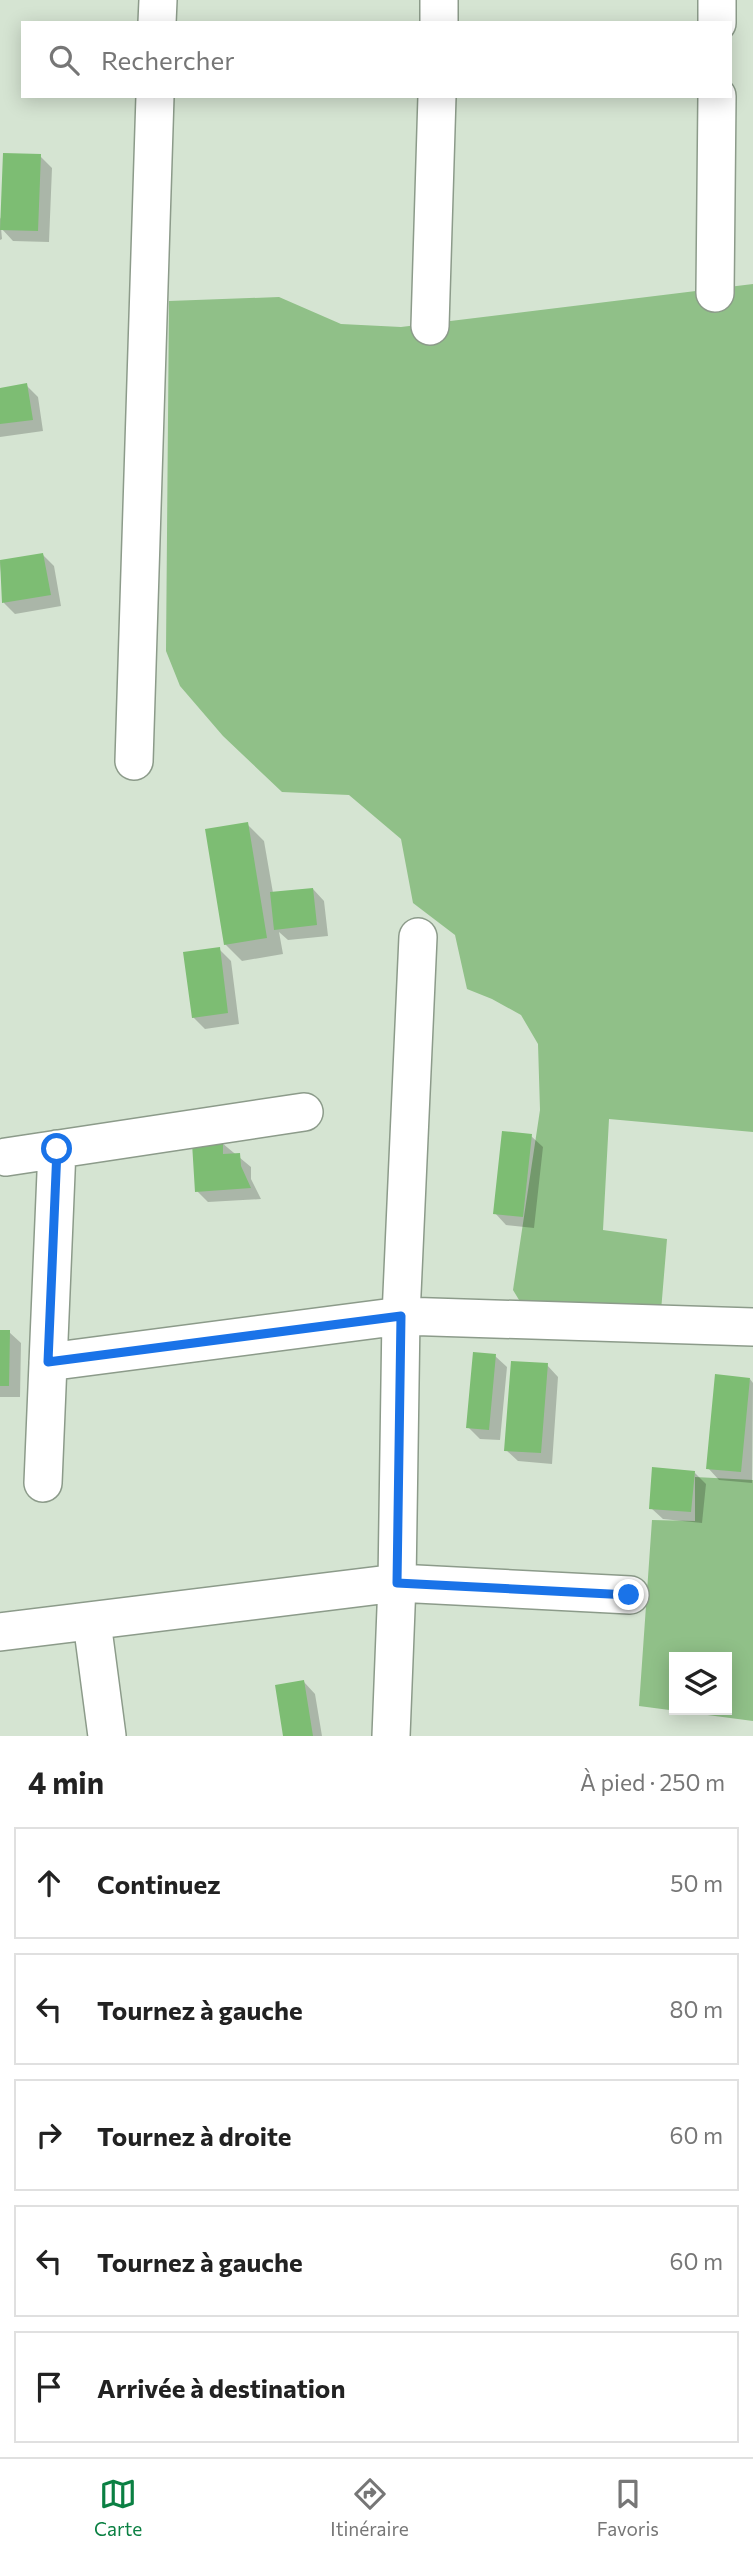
<!DOCTYPE html>
<html lang="fr">
<meta charset="utf-8">
<style>
body{margin:0;font-family:Commissioner,sans-serif;background:#f6f6f6;color:#222}
.controls{position:absolute;right:21px;bottom:21px;display:grid;overflow:hidden;border-radius:0px;box-shadow:0 4px 18px #0003}
.controls button{width:63px;height:63px;display:grid;place-items:center;padding:0;border:0;border-bottom:2px solid #e0e0e0;background:#fff;color:#222;font:35px sans-serif}
.stop{position:absolute;width:21px;height:21px;margin:-16px;border:5px solid #1a73e8;border-radius:50%;background:#fff}
.stop.end{background:#1a73e8;border-color:#fff;box-shadow:0 2px 7px #0008}
.list{margin:0;padding:0;list-style:none}
h2{display:flex;justify-content:space-between;align-items:center;height:91px;margin:0;padding:0 28px;font-size:30px}
h2 small{font-size:23px;font-weight:400;color:#767676}
.list li{display:grid;grid-template-columns:46px 1fr auto;gap:21px;align-items:center;box-sizing:border-box;height:112px;margin:0 14px 14px;padding:0 14px;border:2px solid #e0e0e0;border-radius:0px}
.list b{display:block;font-size:26px;white-space:nowrap}
.list em{font-size:23px;font-style:normal;color:#767676}
.icon{flex:none;width:38px;height:38px;fill:none;stroke:currentColor;stroke-width:2;stroke-linecap:round;stroke-linejoin:round}
.map{position:relative;flex:none;width:753px;height:1736px;overflow:hidden}
.search{position:absolute;background:#fff;box-shadow:0 4px 18px #0003;left:21px;right:21px;top:21px;height:77px;display:flex;align-items:center;gap:18px;box-sizing:border-box;padding:0 24px;border-radius:0px;color:#767676;font-size:26px}
.sheet{height:721px;background:#fff}
nav{display:flex;justify-content:space-around;align-items:center;box-sizing:border-box;height:98px;border-top:2px solid #e0e0e0;background:#fff;font-size:19px;color:#767676}
nav a{display:grid;justify-items:center;gap:4px}
nav .on{color:#0b8043}
.map>svg:first-child{display:block}
.green{fill:#90c088;fill-rule:evenodd}
.shadow{fill:#0003}
.building{fill:#7dbd73}
.lines{fill:none;stroke-linecap:round;stroke-linejoin:round}
.minor-casing{stroke:#8c9b8a;stroke-width:40}
.minor{stroke:#fff;stroke-width:37}
.route{stroke:#1a73e8;stroke-width:9}
</style>
<div class="map">
<svg width="753" height="1736" viewBox="0 0 753 1736">
<rect width="100%" height="100%" fill="#d5e4d2"/>
<!-- green -->
<path class="green" d="M753,284v848l-144,-13 -6,111 64,9 -8,96 -123,-7 -23,-38 27,-180 -2,-66 -17,-29 -29,-16 -25,-10 -12,-54 -42,-32 -12,-64 -52,-44 -67,-3 -59,-56 -43,-50 -14,-35 3,-350 110,-4 62,27 60,3z
M695,1477l58,3v241l-114,-15 13,-186 43,1zM674,1657h53v53h-53z"/>
<!-- shadow -->
<path class="shadow" d="M40,156l12,12 -3,74 -36,-1 -12,-13 1,11 -2,1v-21z
M26,385l12,12 5,34 -43,6v-48z
M43,555l11,11 7,40 -46,8 -11,-11 -4,-41z
M247,824l17,17 9,52 40,-4 11,12 4,35 -40,4 -9,-8 4,22 -41,7 -17,-17z
M219,949l12,12 8,63 -34,5 -12,-12z
M531,1136l12,11 -9,81 -28,-3 -11,-12z
M222,1143l29,24v12l10,20 -53,3 -11,-11z
M0,1332h9l12,11 -1,54h-20z
M495,1356l12,11 -7,73 -20,-1 -12,-12z
M547,1365l11,12 -6,87 -34,-3 -12,-11z
M750,1379l3,4 -1,100 -33,-3 -11,-12z
M694,1472l12,12 -4,39 -39,-4 -12,-11z
M304,1682l11,12 7,42h-37z"/>
<!-- building -->
<path class="building" d="M3,153l38,1 -3,77 -38,-1z
M27,383l6,37 -33,4v-36z
M43,553l8,42 -49,8 -2,-43z
M248,822l19,116 -43,7 -19,-116z
M313,888l4,37 -43,5 -4,-38z
M220,947l8,66 -36,5 -9,-66z
M502,1131l30,3 -9,83 -30,-3z
M223,1141v13l17,-1 1,13 10,22 -56,4 -3,-49z
M0,1330h10l-1,56h-9z
M473,1352l23,2 -7,76 -23,-2z
M511,1361l37,2 -7,90 -37,-2z
M715,1374l35,4 -9,94 -35,-3z
M652,1467l43,4 -4,41 -42,-3z
M304,1680l9,56h-30l-8,-51z"/>
<g class="lines">
<defs>
<path id="minor" d="M157,23l1,-23
M439,23v-23
M717,23v-23
M715,293l2,-197
M430,326l7,-230
M134,761l21,-665
M6,1157l298,-45
M48,1362l353,-46 352,11
M43,1483l14,-334
M92,1622l15,114
M0,1632l397,-49 233,12
M391,1736l6,-153 4,-267 17,-379"/>
</defs>
<!-- minor casing -->
<use href="#minor" class="minor-casing"/>
<!-- minor -->
<use href="#minor" class="minor"/>
</g>
<g class="lines">
<!-- route -->
<path class="route" d="M57,1149l-9,213 353,-46 -4,267 232,12"/>
</g>
</svg>
<div class="controls">
<button><svg class="icon" aria-label="layers" viewBox="0 0 24 24"><path d="M12 4l9 5-9 5-9-5zM3 14l9 5 9-5"/></svg></button>
</div>
<div class="stop" style="left:57px;top:1149px"></div>
<div class="stop end" style="left:629px;top:1595px"></div>
<div class="search"><svg class="icon" aria-label="search" viewBox="0 0 24 24"><circle cx="10" cy="10" r="6"/><path d="M15 15l6 6"/></svg>Rechercher</div>
</div>
<section class="sheet">
<h2>4 min<small>À pied · 250 m</small></h2>
<ul class="list">
<li><svg class="icon" aria-label="ahead" viewBox="0 0 24 24"><path d="M12 20V5M6 11l6-6 6 6"/></svg><div><b>Continuez</b></div><em>50 m</em></li>
<li><svg class="icon" aria-label="left" viewBox="0 0 24 24"><path d="M17 20v-9H6M10 6l-5 5 5 5"/></svg><div><b>Tournez à gauche</b></div><em>80 m</em></li>
<li><svg class="icon" aria-label="right" viewBox="0 0 24 24"><path d="M7 20v-9h11M14 6l5 5-5 5"/></svg><div><b>Tournez à droite</b></div><em>60 m</em></li>
<li><svg class="icon" aria-label="left" viewBox="0 0 24 24"><path d="M17 20v-9H6M10 6l-5 5 5 5"/></svg><div><b>Tournez à gauche</b></div><em>60 m</em></li>
<li><svg class="icon" aria-label="arrive" viewBox="0 0 24 24"><path d="M6 21V4h12l-3 4 3 4H6"/></svg><div><b>Arrivée à destination</b></div></li>
</ul>
</section>
<nav>
<a class="on"><svg class="icon" aria-label="map" viewBox="0 0 24 24"><path d="M3 6l6-2 6 2 6-2v14l-6 2-6-2-6 2zM9 4v14M15 6v14"/></svg>Carte</a>
<a><svg class="icon" aria-label="directions" viewBox="0 0 24 24"><path d="M12 3l9 9-9 9-9-9zM9 14v-3h6M13 9l2 2-2 2"/></svg>Itinéraire</a>
<a><svg class="icon" aria-label="saved" viewBox="0 0 24 24"><path d="M7 4h10v16l-5-4-5 4z"/></svg>Favoris</a>
</nav>
